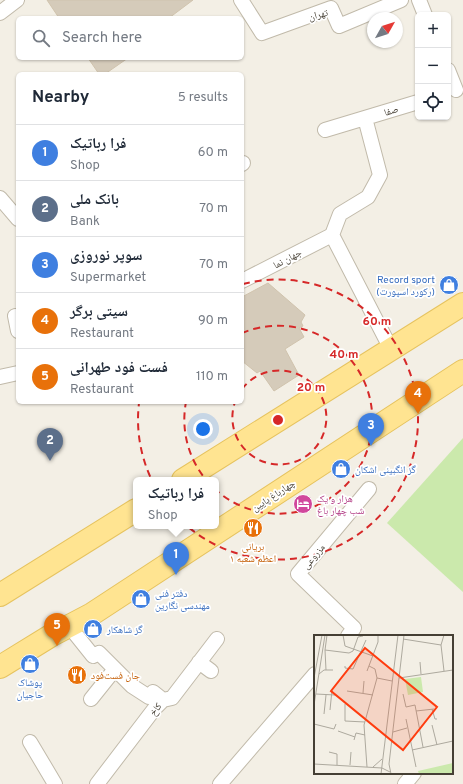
<!DOCTYPE html>
<meta charset="utf-8">
<style>
body{margin:0;font-family:Overpass,"Noto Naskh Arabic",sans-serif;background:#f2f2f3;color:#1f2937}
.controls{position:absolute;right:12px;top:12px;display:grid;overflow:hidden;border-radius:6px;box-shadow:0 1px 3px #0004}
.controls button{width:36px;height:36px;display:grid;place-items:center;padding:0;border:0;border-bottom:1px solid #e0e1e3;background:#fff;color:#1f2937;font:20px sans-serif}
.compass{position:absolute;left:367px;top:12px;width:36px;height:36px;border-radius:50%;background:#fff;box-shadow:0 1px 3px #0004;rotate:51deg}
.you{position:absolute;left:203px;top:429px;width:14px;height:14px;margin:-10px;border:3px solid #fff;border-radius:50%;background:#1a73e8;box-shadow:0 0 0 6px #1a73e833}
.badge{display:grid;place-items:center;width:26px;height:26px;border-radius:50%;background:#ff3c0f;color:#fff;font-size:13px;font-weight:700}
.pin{position:absolute;translate:-50% -33px;filter:drop-shadow(0 1px 2px #0008)}
.pin::after{content:'';position:absolute;top:21px;width:14px;height:12px;background:inherit;clip-path:polygon(0 0,100% 0,50% 100%)}
.popup{position:absolute;left:133px;top:477px;width:86px;height:52px;box-sizing:border-box;display:grid;place-content:center;border-radius:6px;background:#fff;filter:drop-shadow(0 1px 3px #0005);font-size:13px;white-space:nowrap;color:#747a83}
.popup b{font-size:15px;color:#1f2937}
.popup::after{content:'';position:absolute;left:50%;top:100%;margin-left:-8px;border:8px solid transparent;border-top-color:#fff}
.list{margin:0;padding:0;list-style:none}
h2{display:flex;justify-content:space-between;align-items:center;height:52px;margin:0;padding:0 16px;font-size:17px}
h2 small{font-size:13px;font-weight:400;color:#747a83}
.list li{display:grid;grid-template-columns:26px 1fr auto;gap:12px;align-items:center;box-sizing:border-box;height:56px;padding:0 16px;border-top:1px solid #e0e1e3}
.list b{display:block;font-size:15px;white-space:nowrap}
.list p{margin:0;font-size:13px;white-space:nowrap;color:#747a83}
.list em{font-size:13px;font-style:normal;color:#747a83}
.icon{flex:none;width:22px;height:22px;fill:none;stroke:currentColor;stroke-width:2;stroke-linecap:round;stroke-linejoin:round}
.map{position:relative;flex:none;width:463px;height:784px;overflow:hidden}
.search{position:absolute;background:#fff;box-shadow:0 1px 3px #0004;left:16px;top:16px;width:228px;height:44px;display:flex;align-items:center;gap:10px;box-sizing:border-box;padding:0 14px;border-radius:6px;color:#747a83;font-size:15px}
.panel{position:absolute;background:#fff;box-shadow:0 1px 3px #0004;left:16px;top:72px;width:228px;height:332px;border-radius:6px}
.map>svg:first-child{display:block}
.green{fill:#cbe9ac}
.building{fill:#d5cbba;stroke:#d0c3ad}
.lines{fill:none;stroke-linecap:round;stroke-linejoin:round}
.minor-casing{stroke:#c1baaa;stroke-width:16}
.primary-casing{stroke:#e6c35f;stroke-width:24}
.minor{stroke:#fff;stroke-width:14}
.primary{stroke:#ffe491;stroke-width:22}
.ring{fill:none;stroke:#d62828;stroke-width:2;stroke-dasharray:7 5}
.labels{text-anchor:middle;stroke-width:3.5;stroke-linejoin:round;paint-order:stroke}
.street-label{font-size:10px;fill:#453f34;stroke:#fff}
.shop-label{font-size:10px;fill:#366cbe;stroke:#fff;text-anchor:start}
.hotel-label{font-size:10px;fill:#b23c85;stroke:#fff;text-anchor:start}
.food-label{font-size:10px;fill:#c56008;stroke:#fff}
.inset-road{fill:none;stroke:#ada99e;stroke-width:1}
.view{fill:#ff3c0f;fill-opacity:0.15;stroke:#ff3c0f;stroke-width:2}
.inset-edge{fill:none;stroke:#453f34;stroke-width:2}
.centre{fill:#d62828;stroke:#fff;stroke-width:2}
.ring-label{font-size:12px;text-anchor:middle;font-weight:bold;fill:#d62828;stroke:#fff;stroke-width:3.5;stroke-linejoin:round;paint-order:stroke}
</style>
<div class="map">
<svg width="463" height="784" viewBox="0 0 463 784">
<rect width="100%" height="100%" fill="#f3efe5"/>
<!-- green -->
<path class="green" d="M463,438v154l-76,-69z"/>
<!-- building -->
<path class="building" d="M47,0h146l-24,18h-110z
M88,58h40l-23,16h-6z
M268,283l37,32 -4,7 2,4 -4,2 5,9 -19,12 14,26 -25,16 -14,-20 -3,2 -15,-12v-64z"/>
<g class="lines">
<defs>
<path id="minor" d="M241,0l21,33 69,-25 8,18 62,-26
M419,0l6,15
M0,13l17,-13
M448,70l8,20
M325,130l93,-28
M242,164l1,-1
M0,198l18,21
M332,235l8,-21 28,-17 12,-22 -15,-57
M332,235l59,114
M242,281l90,-46
M15,316l3,15
M0,377l18,-4
M69,626l24,30 6,-3 33,33 17,11 4,-5 10,8
M348,636l6,-8 -56,-54 71,-85
M199,662l12,9
M91,699l24,-30
M30,742l25,42
M97,784l58,-76 8,-8 9,-2 45,-59
M220,784l95,-110
M405,784l9,-11"/>
<path id="primary" d="M183,480l280,-176
M0,595l136,-85
M0,667l52,-32 40,-21 371,-243"/>
</defs>
<!-- minor casing -->
<use href="#minor" class="minor-casing"/>
<!-- primary casing -->
<use href="#primary" class="primary-casing"/>
<!-- minor -->
<use href="#minor" class="minor"/>
<!-- primary -->
<use href="#primary" class="primary"/>
</g>
<!-- distance rings -->
<g class="ring">
<path d="M242 389A47 47 0 1 1 235 402"/>
<path d="M242 333A94 94 0 1 1 186 402"/>
<path d="M243 284A140 140 0 1 1 139 403"/>
</g>
<!-- icons -->
<defs>
<symbol id="shop-disc" viewBox="-11 -11 22 22"><circle r="9.5" fill="#3f7fe0" stroke="#fff"/><path d="M-5-2.5h2.3a2.7 3.5 0 0 1 5.4 0H5L5.5 6h-11ZM-1.5-2.5h3a1.5 2.3 0 0 0-3 0Z" fill="#fff"/></symbol>
<symbol id="hotel-disc" viewBox="-11 -11 22 22"><circle r="9.5" fill="#d1479c" stroke="#fff"/><path d="M-6-4.5h1.5V1H6V5H4.5V3h-9V5H-6ZM-4 0a1.8 1.8 0 1 1 3.6 0ZM.5 0V-2.5h3Q6-2.5 6 0Z" fill="#fff"/></symbol>
<symbol id="restaurant-disc" viewBox="-11 -11 22 22"><circle r="9.5" fill="#e8710a" stroke="#fff"/><path d="M-5-6h1v4h1v-4h1v4h1v-4h1v5L-1.5 .5V6h-2V.5L-5-1ZM5-6V6H3V1.5H1.5Q1.5-4 5-6Z" fill="#fff"/></symbol>
</defs>
<g fill-rule="evenodd">
<use href="#shop-disc" x="438" y="274" width="22" height="22"/>
<use href="#shop-disc" x="330" y="458" width="22" height="22"/>
<use href="#hotel-disc" x="292" y="493" width="22" height="22"/>
<use href="#restaurant-disc" x="242" y="517" width="22" height="22"/>
<use href="#shop-disc" x="130" y="588" width="22" height="22"/>
<use href="#shop-disc" x="82" y="618" width="22" height="22"/>
<use href="#shop-disc" x="19" y="653" width="22" height="22"/>
<use href="#restaurant-disc" x="66" y="664" width="22" height="22"/>
</g>
<g class="labels">
<!-- street labels -->
<g class="street-label">
<text transform="translate(318 14) rotate(-15)" y="4">تهران</text>
<text transform="translate(391 110) rotate(-17)" y="4">صفا</text>
<text transform="translate(287 258) rotate(-28)" y="4">جهان نما</text>
<text transform="translate(273 495) rotate(-33)" y="4">چهارباغ پایین</text>
<text transform="translate(313 556) rotate(-50)" y="4">مزروعی</text>
<text transform="translate(155 709) rotate(-52)" y="4">کاخ</text>
</g>
<!-- shop labels -->
<g class="shop-label">
<text x="435" y="283" text-anchor="end">Record sport<tspan x="435" dy="12">(رکورد اسپورت)</tspan></text>
<text x="355" y="473">گز انگبینی اشکان</text>
<text x="155" y="597">دفتر فنی<tspan x="155" dy="12">مهندسی نگارین</tspan></text>
<text x="107" y="633">گز شاهکار</text>
<text x="30" y="686" text-anchor="middle">پوشاک<tspan x="30" dy="12">حاجیان</tspan></text>
</g>
<!-- hotel labels -->
<g class="hotel-label">
<text x="317" y="502">هزار و یک<tspan x="317" dy="12">شب چهار باغ</tspan></text>
</g>
<!-- food labels -->
<g class="food-label">
<text x="253" y="550">بریانی<tspan x="253" dy="12">اعظم شعبه ۱</tspan></text>
<text x="91" y="679" text-anchor="start">جان فست‌فود</text>
</g>
</g>
<!-- overview -->
<g transform="translate(314 635)">
<rect width="139" height="139" fill="#f3efe5"/>
<path d="M107,42l2,15 -15,3 -3,-16zM139,128v11h-34l-1,-3z" fill="#cbe9ac"/>
<path class="inset-road" d="M29,0l2,11 28,10M130,0l-3,10 3,26M89,4l38,6M11,15l24,3 4,-2 5,-14 5,-1M106,27l1,12M31,31v2l8,1 13,-29M12,35l-1,-20 2,-15M53,36l11,-29v-7M5,39l5,-4h9M0,43l8,-43M63,43l15,3M85,43l54,-8M33,56l26,4M49,58l1,-12M2,59l19,1M89,59l3,13 9,-2 8,42M31,69v17l20,1M0,70l11,-70M118,74l3,10h2M16,75l2,-20M102,76l18,-2M10,79l2,-19M92,84l10,48M0,89l20,5 2,-5M118,90l5,20M24,96l17,6M79,97l14,-4M40,105l2,-7 9,2M98,115l41,-9M15,117l8,2v11M0,129l68,4 8,4M36,130l1,-13M53,132l-3,-42 13,-47 -2,-9 -6,-3M59,132l9,-8M67,139l17,-139M77,139l-2,-10 15,-129"/>
<path class="view" d="M51,13l72,59 -34,43 -72,-59z"/>
<rect width="139" height="139" class="inset-edge"/>
</g>
<circle cx="278" cy="420" r="6" class="centre"/>
<g class="ring-label">
<text x="377" y="325">60 m</text>
<text x="344" y="358">40 m</text>
<text x="311" y="391">20 m</text>
</g>
</svg>
<div class="controls">
<button>+</button>
<button>−</button>
<button><svg class="icon" aria-label="locate" viewBox="0 0 24 24"><circle cx="12" cy="12" r="6"/><path d="M12 2v4M12 18v4M2 12h4M18 12h4"/></svg></button>
</div>
<svg class="compass" viewBox="-18 -18 36 36"><path d="M0-13l5 13h-10z" fill="#e53935"/><path d="M0 13l5-13h-10z" fill="#747a83"/></svg>
<div class="you"></div>
<div class="pin badge" style="left:176px;top:575px;background:#3f7fe0">1</div>
<div class="popup"><b>فرا رباتیک</b>Shop</div>
<div class="pin badge" style="left:50px;top:461px;background:#5c6f8a">2</div>
<div class="pin badge" style="left:371px;top:446px;background:#3f7fe0">3</div>
<div class="pin badge" style="left:418px;top:414px;background:#e8710a">4</div>
<div class="pin badge" style="left:57px;top:646px;background:#e8710a">5</div>
<div class="search"><svg class="icon" aria-label="search" viewBox="0 0 24 24"><circle cx="10" cy="10" r="6"/><path d="M15 15l6 6"/></svg>Search here</div>
<section class="panel">
<h2>Nearby<small>5 results</small></h2>
<ul class="list">
<li><span class="badge" style="background:#3f7fe0">1</span><div><b>فرا رباتیک</b><p>Shop</p></div><em>60 m</em></li>
<li><span class="badge" style="background:#5c6f8a">2</span><div><b>بانک ملی</b><p>Bank</p></div><em>70 m</em></li>
<li><span class="badge" style="background:#3f7fe0">3</span><div><b>سوپر نوروزی</b><p>Supermarket</p></div><em>70 m</em></li>
<li><span class="badge" style="background:#e8710a">4</span><div><b>سیتی برگر</b><p>Restaurant</p></div><em>90 m</em></li>
<li><span class="badge" style="background:#e8710a">5</span><div><b>فست فود طهرانی</b><p>Restaurant</p></div><em>110 m</em></li>
</ul>
</section>
</div>
